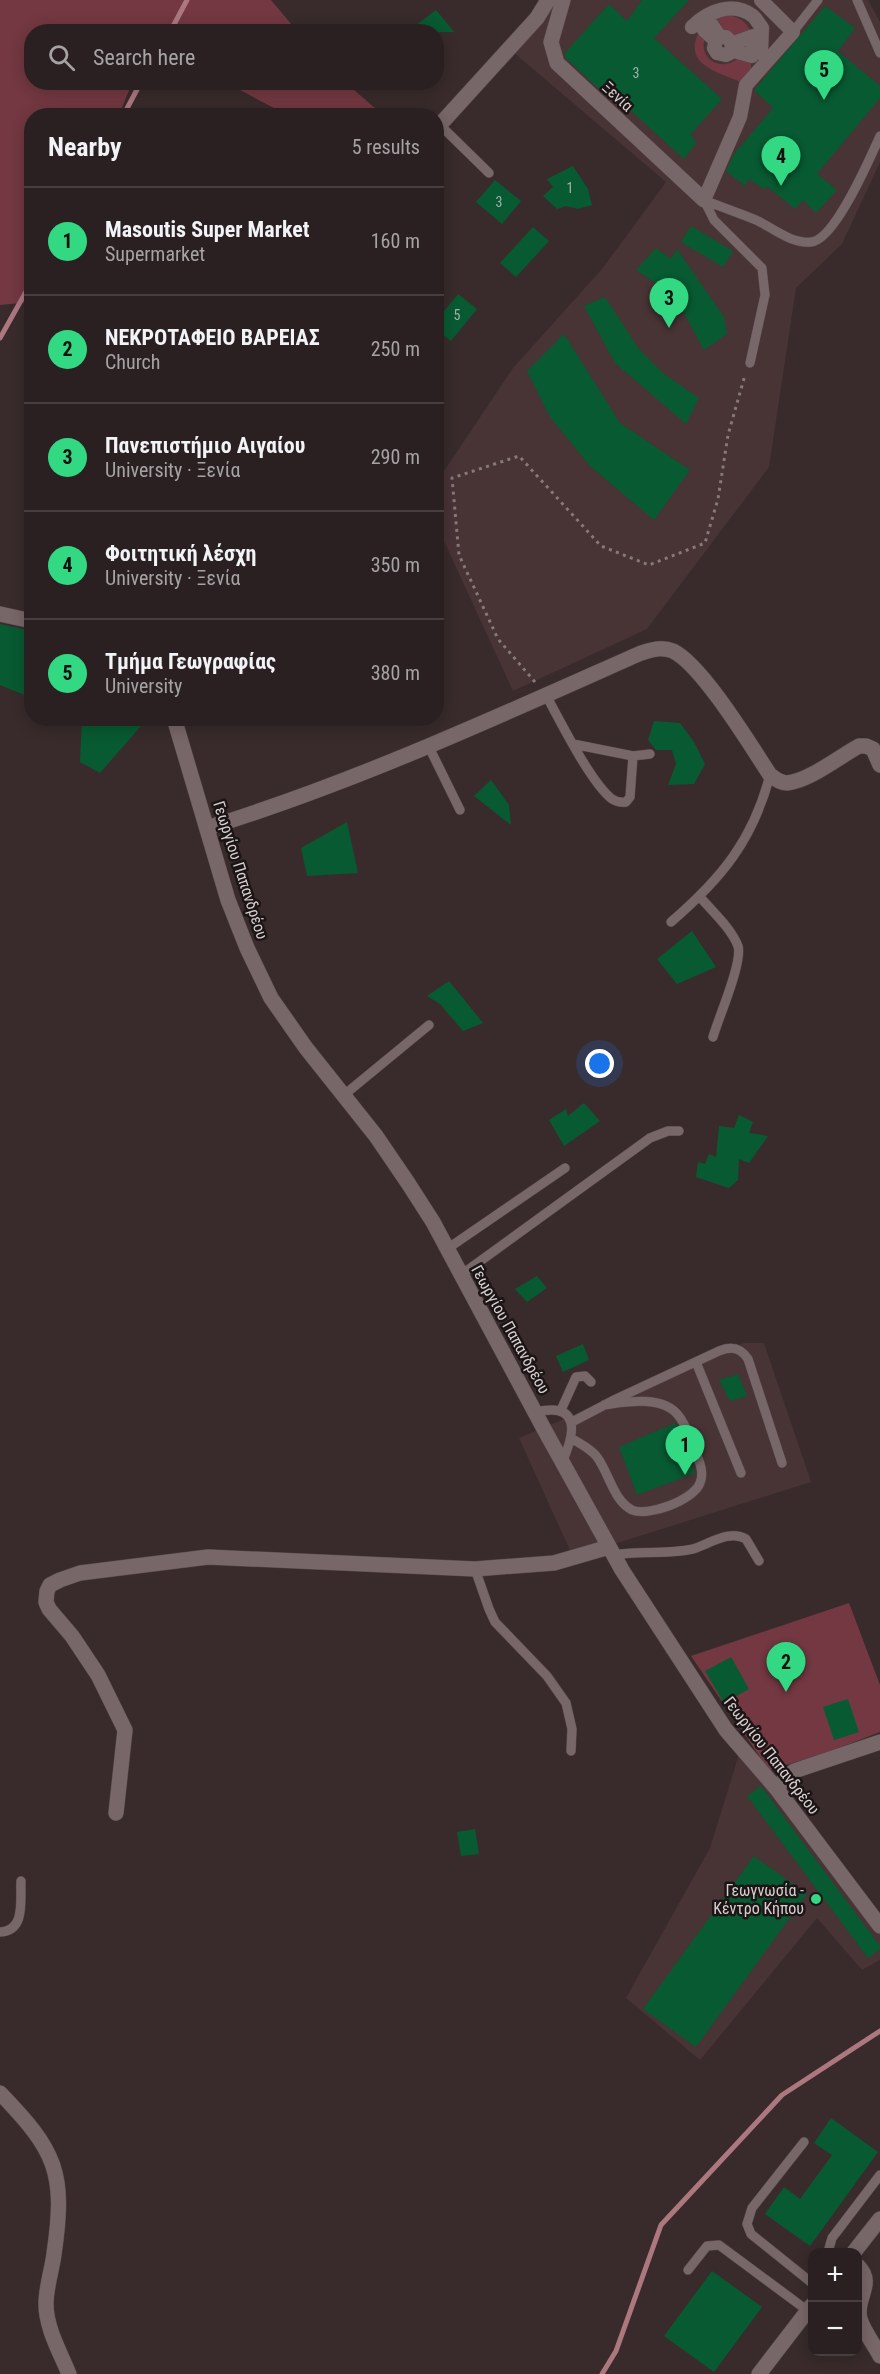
<!DOCTYPE html>
<meta charset="utf-8">
<style>
body{margin:0;font-family:"Roboto Condensed",sans-serif;background:#33282a;color:#f1f3f6}
.controls{position:absolute;right:18px;bottom:18px;display:grid;overflow:hidden;border-radius:12px;box-shadow:0 3px 15px #0003}
.controls button{width:54px;height:54px;display:grid;place-items:center;padding:0;border:0;border-bottom:2px solid #473e3f;background:#2b2021;color:#f1f3f6;font:30px sans-serif}
.you{position:absolute;left:600px;top:1064px;width:21px;height:21px;margin:-15px;border:4px solid #fff;border-radius:50%;background:#1a73e8;box-shadow:0 0 0 9px #1a73e833}
.badge{display:grid;place-items:center;width:39px;height:39px;border-radius:50%;background:#33d882;color:#111;font-size:20px;font-weight:700}
.pin{position:absolute;translate:-50% -50px;filter:drop-shadow(0 2px 3px #0008)}
.pin::after{content:'';position:absolute;top:32px;width:21px;height:18px;background:inherit;clip-path:polygon(0 0,100% 0,50% 100%)}
.list{margin:0;padding:0;list-style:none}
h2{display:flex;justify-content:space-between;align-items:center;height:78px;margin:0;padding:0 24px;font-size:26px}
h2 small{font-size:20px;font-weight:400;color:#a6a3a5}
.list li{display:grid;grid-template-columns:39px 1fr auto;gap:18px;align-items:center;box-sizing:border-box;height:108px;padding:0 24px;border-top:2px solid #473e3f}
.list b{display:block;font-size:22px;white-space:nowrap}
.list p{margin:0;font-size:20px;white-space:nowrap;color:#a6a3a5}
.list em{font-size:20px;font-style:normal;color:#a6a3a5}
.icon{flex:none;width:33px;height:33px;fill:none;stroke:currentColor;stroke-width:2;stroke-linecap:round;stroke-linejoin:round}
.map{position:relative;flex:none;width:880px;height:2374px;overflow:hidden}
.search{position:absolute;background:#2b2021;box-shadow:0 3px 15px #0003;left:24px;top:24px;width:420px;height:66px;display:flex;align-items:center;gap:15px;box-sizing:border-box;padding:0 21px;border-radius:24px;color:#a6a3a5;font-size:22px}
.panel{position:absolute;background:#2b2021;box-shadow:0 3px 15px #0003;left:24px;top:108px;width:420px;height:618px;border-radius:24px}
.map>svg:first-child{display:block}
.built{fill:#483335}
.green{fill:#733842}
.lines{fill:none;stroke-linecap:round;stroke-linejoin:round}
.stream{stroke:#ad7780;stroke-width:5}
.building{fill:#085a32}
.service-casing{stroke:#544849;stroke-width:10}
.pedestrian-casing{stroke:#544849;stroke-width:15}
.minor-casing{stroke:#544849;stroke-width:16}
.path{stroke:#85797a;stroke-width:3;stroke-dasharray:3 4.5;stroke-linecap:butt}
.service{stroke:#786769;stroke-width:9}
.pedestrian{stroke:#786769;stroke-width:14}
.minor{stroke:#786769;stroke-width:15}
.poi-dot{fill:#33d882;stroke:#1c1516;stroke-width:2}
.labels{text-anchor:middle;stroke-width:5;stroke-linejoin:round;paint-order:stroke}
.number-label{font-size:14px;fill:#a4b2a8}
.street-label{font-size:16px;fill:#d8cfd0;stroke:#1c1516}
.poi-label{font-size:16px;fill:#d8cfd0;stroke:#1c1516;text-anchor:end}
</style>
<div class="map">
<svg width="880" height="2374" viewBox="0 0 880 2374">
<rect width="100%" height="100%" fill="#392b2c"/>
<!-- built -->
<path class="built" d="M553,0h315l12,22v140l-38,82 -46,44 -27,179 -122,162 -134,62 -76,-165 -1,-43 77,-115 89,-99 64,-87 -153,-130z
M744,1343h20l47,139 -238,75 -54,-119z
M740,1751l140,182v27l-18,10 -45,-52 -117,142 -74,-62 84,-150z"/>
<!-- green -->
<path class="green" d="M0,0h271l26,31 -265,1v50l100,1 -13,32 -87,1 -1,186 -31,3z
M724,15c15,1 23,6 29,21l-17,5 -24,-19z
M700,30l7,4c-13,22 14,41 32,23l12,2v10l-10,13c-24,-10 -60,-18 -41,-52z
M227,83h119l37,32h-96z
M849,1603l31,82v47l-54,21 -57,17 -78,-114z"/>
<g class="lines">
<!-- stream -->
<path class="stream" d="M170,32l17,-32
M123,116l18,-34
M0,338l32,-57
M602,2374l14,-23 45,-126 121,-130 98,-64"/>
</g>
<!-- building -->
<path class="building" d="M642,0h47l-35,38 68,61 -31,35 5,9 -12,16 -77,-70 -3,5 -2,-2 -36,-34 -2,-4 45,-50 18,17z
M825,6l30,22 -17,23 42,35v12l-63,76 20,16 -21,23 -13,-13 -8,9 -27,-22 -4,2 -15,-10 -4,7 -19,-15 8,-17 39,-46 -19,-18z
M436,10l18,22h-47z
M573,166l15,23 4,16 -14,4 -12,-3 -9,3 -14,-13 10,-9 -6,-8z
M495,180l26,21 -19,23 -26,-22z
M691,226l42,25 -10,16 -42,-25z
M533,227l16,14 -33,36 -16,-14z
M656,248l15,11 6,-10 47,68 3,17 -23,16 -30,-55 -38,-25z
M458,294l19,15 -26,32 -15,-12v-8z
M605,297l34,52 25,25 35,24 -13,26 -71,-61 -31,-57z
M564,334l56,89 70,47 -36,50 -64,-54 -40,-49 -23,-46z
M0,624l32,7v67l-32,-13z
M82,718h66l-48,55 -20,-11z
M654,721l26,2 14,19 11,22 -11,20 -26,1 8,-21 -4,-14h-16l-8,-10z
M491,780l18,25 2,20 -37,-29z
M347,822l11,51 -51,3 -6,-28z
M692,931l24,36 -39,17 -20,-25z
M449,981l34,42 -20,8 -23,-27 -13,-8z
M584,1103l16,18 -36,25 -15,-26 17,-11 2,7z
M739,1115l14,7 -4,11 19,3 -19,27 -10,-4 -1,21 -9,8 -33,-11 2,-15 7,2 4,-10 7,3 3,-31 15,2z
M537,1276l10,12 -20,14 -12,-13z
M583,1344l6,16 -26,12 -7,-16z
M738,1374l9,22 -17,5 -11,-21z
M675,1423l8,16 12,34 -58,22 -18,-48z
M731,1657l18,32 -25,14 -19,-32z
M848,1699l11,33 -25,8 -11,-33z
M761,1786l119,160v3l-12,9 -121,-162z
M475,1829l4,25 -18,2 -4,-24z
M754,1856l53,38 -111,153 -53,-38z
M831,2118l47,34 -68,94 -45,-32 19,-27 16,12 32,-44 -18,-12z
M712,2271l50,36 -48,65 -50,-36z"/>
<g class="lines">
<defs>
<path id="service" d="M857,0l23,53
M793,32l25,-32
M440,125l49,48
M750,363l15,-68 -3,-27 -48,-48 -10,-20c17,7 35,13 52,20 17,8 35,24 55,22 24,-2 59,-84 69,-106
M546,695c14,26 45,88 66,104 5,3 9,4 14,3l4,-5 3,-41 17,-2
M573,744l60,12
M428,745l32,65
M700,897c12,14 31,31 38,49 5,16 -20,73 -25,91
M671,922c51,-44 82,-82 99,-147
M344,1095l85,-70
M447,1249l118,-81
M461,1275l189,-137 18,-7h11
M696,1362l45,111
M561,1410l15,-33 9,-1 6,6
M536,1412c44,-10 40,20 26,50
M572,1422l44,-23 103,-48c12,-5 21,-4 29,8l34,104
M571,1438c9,6 19,10 26,19 12,16 16,43 35,53 16,7 62,-10 68,-27 5,-12 -2,-24 -6,-35 -5,-11 -8,-24 -16,-33 -16,-20 -52,-13 -74,-10
M614,1555c26,-5 53,0 79,-6 16,-5 37,-20 53,-10l13,22
M475,1569l14,40 6,13 52,54 19,27 6,26 -1,22
M0,1932c26,-1 20,-32 21,-51
M804,2142l-52,66 -5,16 4,10 61,49
M828,2252l4,-14 48,-63
M688,2270l19,-24 12,-1 89,66"/>
<path id="pedestrian" d="M755,18l7,10 -1,25
M711,24l9,13h6l7,7 -3,9 -4,2 -9,-2 -3,-5 2,-7 -12,-11z
M692,27c16,-16 41,-26 61,-11
M753,36l-1,20 -18,-5 2,-9z
M704,200l36,-83 6,-32 47,-53 -32,-32"/>
<path id="minor" d="M563,0l-12,42 6,21 147,137
M436,129l101,-111 11,-18
M0,614l32,7
M174,718l54,182 19,48 24,50 35,50 70,88 32,47 25,39 111,207 78,141 104,160 50,58 104,138
M207,828c149,-46 292,-112 434,-175 10,-3 21,-7 32,-2 29,14 78,95 97,124 6,4 10,8 17,8 22,-2 52,-26 72,-37h7l7,3 7,16
M776,1788l18,-17 86,-29
M116,1813l9,-83 -27,-55 -26,-39 -23,-27 -3,-7 1,-11 3,-6 10,-5 20,-7 128,-16 267,12 79,-6 55,-16
M0,2093c56,58 66,79 54,161 -2,16 -8,33 -8,50 0,24 14,48 23,70
M854,2252l26,-33
M858,2266c18,18 -4,33 2,53 4,13 14,25 20,37
M759,2374l53,-69"/>
</defs>
<!-- service casing -->
<use href="#service" class="service-casing"/>
<!-- pedestrian casing -->
<use href="#pedestrian" class="pedestrian-casing"/>
<!-- minor casing -->
<use href="#minor" class="minor-casing"/>
<!-- path -->
<path class="path" d="M535,682l-37,-43 -39,-84 -7,-77 67,-22 82,90 48,19 56,-22 13,-44 10,-64 17,-60"/>
<!-- service -->
<use href="#service" class="service"/>
<!-- pedestrian -->
<use href="#pedestrian" class="pedestrian"/>
<!-- minor -->
<use href="#minor" class="minor"/>
</g>
<!-- markers -->
<circle class="poi-dot" cx="816" cy="1899" r="6"/>
<g class="labels">
<!-- number labels -->
<g class="number-label">
<text x="636" y="78">3</text>
<text x="570" y="193">1</text>
<text x="499" y="207">3</text>
<text x="457" y="320">5</text>
</g>
<!-- street labels -->
<g class="street-label">
<text transform="translate(618 96) rotate(43)" y="6">Ξενία</text>
<text transform="translate(241 870) rotate(72)" y="6">Γεωργίου Παπανδρέου</text>
<text transform="translate(511 1329) rotate(61)" y="6">Γεωργίου Παπανδρέου</text>
<text transform="translate(772 1755) rotate(52)" y="6">Γεωργίου Παπανδρέου</text>
</g>
<!-- poi labels -->
<g class="poi-label">
<text x="804" y="1896">Γεωγνωσία -<tspan x="804" dy="18">Κέντρο Κήπου</tspan></text>
</g>
</g>
</svg>
<div class="controls">
<button>+</button>
<button>−</button>
</div>
<div class="you"></div>
<div class="pin badge" style="left:685px;top:1475px">1</div>
<div class="pin badge" style="left:786px;top:1692px">2</div>
<div class="pin badge" style="left:669px;top:328px">3</div>
<div class="pin badge" style="left:781px;top:186px">4</div>
<div class="pin badge" style="left:824px;top:100px">5</div>
<div class="search"><svg class="icon" aria-label="search" viewBox="0 0 24 24"><circle cx="10" cy="10" r="6"/><path d="M15 15l6 6"/></svg>Search here</div>
<section class="panel">
<h2>Nearby<small>5 results</small></h2>
<ul class="list">
<li><span class="badge">1</span><div><b>Masoutis Super Market</b><p>Supermarket</p></div><em>160 m</em></li>
<li><span class="badge">2</span><div><b>ΝΕΚΡΟΤΑΦΕΙΟ ΒΑΡΕΙΑΣ</b><p>Church</p></div><em>250 m</em></li>
<li><span class="badge">3</span><div><b>Πανεπιστήμιο Αιγαίου</b><p>University · Ξενία</p></div><em>290 m</em></li>
<li><span class="badge">4</span><div><b>Φοιτητική λέσχη</b><p>University · Ξενία</p></div><em>350 m</em></li>
<li><span class="badge">5</span><div><b>Τμήμα Γεωγραφίας</b><p>University</p></div><em>380 m</em></li>
</ul>
</section>
</div>
